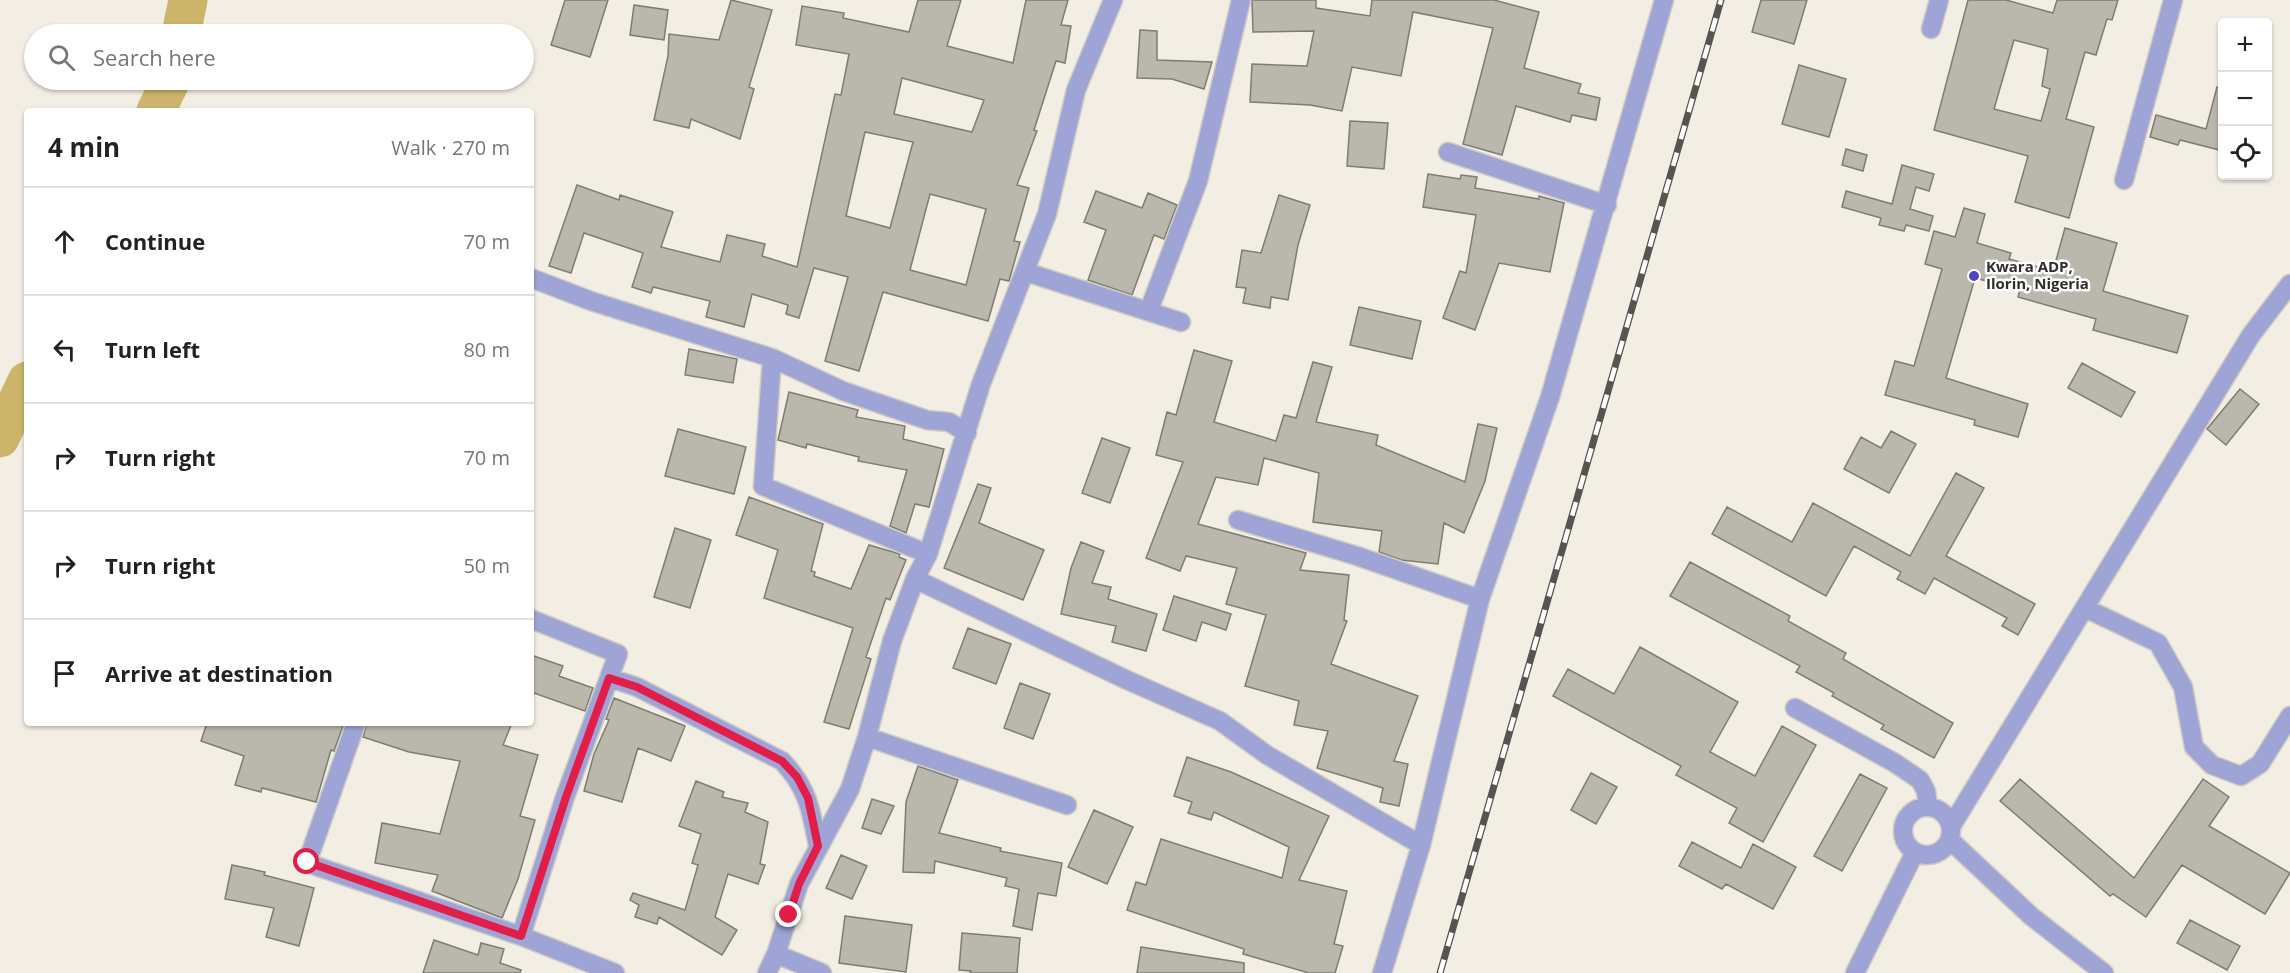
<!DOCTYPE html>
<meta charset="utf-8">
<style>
body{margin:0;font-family:"Open Sans",sans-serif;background:#f2f2f2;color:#222}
.controls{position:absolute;right:18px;top:18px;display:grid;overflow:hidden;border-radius:6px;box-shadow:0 2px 4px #0004}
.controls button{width:54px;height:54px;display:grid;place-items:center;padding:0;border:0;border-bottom:2px solid #e0e0e0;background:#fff;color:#222;font:30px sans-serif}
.stop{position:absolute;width:18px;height:18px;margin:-14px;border:4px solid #e11d48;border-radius:50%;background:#fff}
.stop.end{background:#e11d48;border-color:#fff;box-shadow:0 2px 6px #0008}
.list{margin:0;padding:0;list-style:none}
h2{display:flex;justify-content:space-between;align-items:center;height:78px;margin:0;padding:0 24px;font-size:26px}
h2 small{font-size:20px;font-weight:400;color:#767676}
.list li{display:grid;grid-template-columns:39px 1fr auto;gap:18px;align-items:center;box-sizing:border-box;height:108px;padding:0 24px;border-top:2px solid #e0e0e0}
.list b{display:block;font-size:22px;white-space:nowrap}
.list em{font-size:20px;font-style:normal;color:#767676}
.icon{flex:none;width:33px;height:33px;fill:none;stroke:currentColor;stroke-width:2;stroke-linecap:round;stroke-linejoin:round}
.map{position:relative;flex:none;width:2290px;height:973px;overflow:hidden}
.search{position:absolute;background:#fff;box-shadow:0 2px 4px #0004;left:24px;top:24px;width:510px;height:66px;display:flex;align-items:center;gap:15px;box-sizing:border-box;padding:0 21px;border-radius:33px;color:#767676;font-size:22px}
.panel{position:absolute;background:#fff;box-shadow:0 2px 4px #0004;left:24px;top:108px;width:510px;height:618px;border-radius:6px}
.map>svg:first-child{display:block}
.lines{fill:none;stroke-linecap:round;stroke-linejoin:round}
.river{stroke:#ccb46a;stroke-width:39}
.building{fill:#bab7ac;stroke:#7f7c72;stroke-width:1.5;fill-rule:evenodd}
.minor-casing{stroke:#cfcbc2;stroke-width:21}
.minor{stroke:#9ea4d5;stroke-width:18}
.rail-casing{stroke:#55544e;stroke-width:7}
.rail{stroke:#fff;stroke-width:4.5;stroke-dasharray:14;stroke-linecap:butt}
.route{stroke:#e11d48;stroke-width:8}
.poi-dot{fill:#4c47be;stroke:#fff;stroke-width:2}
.labels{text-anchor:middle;stroke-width:5;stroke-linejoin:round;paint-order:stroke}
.poi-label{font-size:15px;font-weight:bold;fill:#2f2e2a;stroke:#fff;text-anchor:start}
</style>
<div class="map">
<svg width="2290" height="973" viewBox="0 0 2290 973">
<rect width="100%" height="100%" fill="#f2eee3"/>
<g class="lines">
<!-- river -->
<path class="river" d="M181,34l7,-34
M156,111l15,-31
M0,438l27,-57"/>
</g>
<!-- building -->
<path class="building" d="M565,0h43l-18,57 -39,-12z
M731,0l41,10 -23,77 5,2 -14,50 -49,-20 -2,9 -35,-8 14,-64 1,-22 50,6z
M918,0h43l-14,46 66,17 13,-63h42l-7,25 10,1 -6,37 -9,-2 -22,69 3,1 -20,54 12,3 -15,53 6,1 -11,39 -9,-2 -12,42 -105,-29 -24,79 -34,-10 23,-84 -34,-9 -15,50 -13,-4 2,-9 -36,-11 -8,33 -38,-10 4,-16 -57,-14 -2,6 -19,-6 11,-34 -59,-20 -13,40 -22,-7 28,-81 42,15 1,-5 53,17 -12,35 59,15 7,-27 38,9 -3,12 35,11 38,-173 6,1 8,-41 -53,-9 6,-39 42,7 -1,5 66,14zM902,78l82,22 -12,32 -78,-18zM865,132l48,10 -23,86 -44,-12zM930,194l56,15 -20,76 -56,-15z
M1252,0h64v8l54,8 2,-16h122l45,12 -15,56 57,16 -3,9 22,5 -4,22 -24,-5 -2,7 -54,-16 -14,49 -39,-11 30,-116 -80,-16 -12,64 -49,-9 -10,44 -32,-6 -60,-3 2,-38 55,2 7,-35 -61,1z
M1761,0h46l-13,44 -42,-12z
M1968,0h38l47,13 4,-13h61l-6,20 -5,-1 -11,36 -11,-3 -19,67 28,8 -25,91 -54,-16 13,-46 -94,-26zM2014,40l34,9 -6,37 8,3 -9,32 -47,-12z
M634,5l34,5 -4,30 -34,-5z
M1140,30l17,1v29l55,2 -8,27 -32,-10 -35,-1z
M1799,65l47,14 -17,58 -47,-13z
M2217,87l6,1v63l-43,-11 -2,5 -28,-8 6,-22 50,14z
M1350,121l38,2 -4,46 -37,-3z
M1846,149l21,6 -4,16 -21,-6z
M1902,165l32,9 -5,17 -13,-4 -6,22 23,7 -4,15 -23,-6 -2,6 -25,-6 2,-7 -39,-11 4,-16 46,13z
M1428,174l32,5 1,-4 16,2 -2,11 64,11v-3l25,7 -14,69 -51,-9 -24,67 -32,-12 17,-47 6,2 10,-58 -53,-8z
M1096,191l46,17 6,-15 29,12 -13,34 -10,-4 -22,60 -44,-15 18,-50 -22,-8z
M1279,195l31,10 -12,40 -10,55 -17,-3 -1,11 -27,-5 3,-15 -10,-1 6,-37 19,3z
M1964,208l21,6 -8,29 34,10 -2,6 44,12 12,-43 52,15 -14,48 85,25 -11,37 -84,-23 3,-11 -78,-22 2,-7 -45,-12 -29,100 82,26 -10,33 -44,-12 1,-5 -90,-25 10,-34 19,5 28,-97 -17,-5 9,-33 21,6z
M1359,307l62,14 -9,38 -62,-14z
M689,349l48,10 -4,24 -48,-8z
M1194,350l38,11 -18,61 62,19 8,-26 12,3 17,-56 19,5 -16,55 62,13 -2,10 89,37 13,-58 19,4 -12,53 -21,52 -20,-10 -6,41 -37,-4 -22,-8 3,-21 -69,-9 6,-49 -55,-15 -6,27 -42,-8 -18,47 108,29 -6,17 49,5 -5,45 3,1 -16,43 87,32 -24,65 14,3 -9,42 -19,-4 3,-14 -66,-20 11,-37 -34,-6 5,-24 -54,-15 21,-71 -40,-11 11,-36 -51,-12 -6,15 -34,-13 37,-96 -27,-7 11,-43 9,3z
M2082,363l53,29 -14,25 -53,-29z
M2240,389l19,15 -33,41 -19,-16z
M789,392l69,18 -2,7 49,9 -2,13 41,10 -15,58 -14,-3 -9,29 -16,-7 17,-56 -49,-9 1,-4 -52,-13 -1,4 -28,-8z
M678,429l68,18 -12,47 -69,-18z
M1891,431l25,13 -27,49 -45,-24 17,-32 20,11z
M1102,438l28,10 -20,55 -28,-10z
M1956,473l28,15 -38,68 89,48 -17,31 -16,-9 5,-8 -73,-40 -9,16 -28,-15 4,-7 -47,-26 -28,50 -114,-62 15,-27 65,35 21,-39 97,53z
M978,484l13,4 -12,35 65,27 -21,50 -79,-32z
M749,497l74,27 -12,47 4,1 -1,4 37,13 18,-44 31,9 -1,3 7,3 -16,40 -4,-2 -20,59 5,2 -22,70 -25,-7 29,-94 -89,-30 14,-48 -42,-15z
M675,528l36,12 -21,68 -36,-11z
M1081,542l23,9 -12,32 19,4 -3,12 49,15 -11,37 -34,-9 4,-16 -55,-12 10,-46z
M1690,562l100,54 -2,5 58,32 -3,6 110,64 -19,35 -53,-29 3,-4 -52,-29 2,-3 -38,-21 4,-6 -130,-70z
M1174,596l57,18 -5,16 -24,-8 -6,19 -33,-11z
M968,628l43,16 -15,40 -43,-16z
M1640,647l98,55 -28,50 45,24 27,-50 34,19 -53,97 -34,-19 8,-15 -61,-33 5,-9 -128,-70 15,-27 46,25z
M531,655l32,11 -4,10 34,12 -8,23 -54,-19z
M1020,683l30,11 -17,45 -29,-11z
M614,698l71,28 -14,35 -33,-13 -16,54 -38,-11 10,-37 15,-34 -3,-1z
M207,723h137l-10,28 -3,-1 -15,52 -54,-14 -1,4 -26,-7 9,-29 -43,-15z
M367,723h145l-9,22 35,10 -18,61 15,4 -17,59 -16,39 -70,-27 6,-16 -63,-12 7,-40 58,11 20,-73 -51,-9 -46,-15z
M1187,757l44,15 98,44 -30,64 48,11 -13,53 9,2 -8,27h-26l-66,-19 1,-5 -117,-39 9,-28 10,3 15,-46 121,39 7,-31 -75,-35 -3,8 -23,-7 4,-11 -18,-6z
M918,766l40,14 -19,53 62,15 -1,3 62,12 -6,33 -18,-3 -6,37 -19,-4 6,-37 -14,-3 2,-8 -72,-17 -1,12 -31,-1 3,-70z
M1591,773l26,14 -21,37 -25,-14z
M1860,774l27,14 -45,83 -28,-15z
M2020,779l114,99 69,-99 26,18 -20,29 81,47 -25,41 -83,-49 -36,52 -33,-23 -3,2 -110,-95z
M696,781l28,11 -2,5 26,6 -3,9 23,10 -8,42 5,1 -7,19 -30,-10 -13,43 22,13 -15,25 -63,-38 -2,7 -22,-7 4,-12 -9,-5 3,-7 52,17 13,-45 -6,-2 9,-29 -22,-8z
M872,799l22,7 -13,28 -19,-6z
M1094,810l39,17 -26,57 -39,-17z
M1692,842l49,26 12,-24 43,23 -23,42 -47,-25 -4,5 -43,-23z
M841,855l26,11 -15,33 -26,-11z
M232,865l33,7 -1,3 50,13 -15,58 -33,-9 8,-29 -49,-9z
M845,916l67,9 -6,47 -67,-9z
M2190,920l50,26 -13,24 -50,-27z
M962,933l58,5 -3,35h-47l1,-2 -12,-1z
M434,940l44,15 3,-12 23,6 -4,14 21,7 -1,3h-97z
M1141,947l103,16v10h-107z"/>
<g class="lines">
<defs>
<path id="minor" d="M1931,29l8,-29
M1448,152l159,53
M2124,180l49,-180
M1026,272l155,50
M531,278l60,23 181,57 71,33 84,29 22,2 18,11
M1149,310l49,-129 43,-181
M772,358l-9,128 165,68
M1238,520l119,36 123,43
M915,579l212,101 93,41 47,34 154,90
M2085,608l73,35 25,44 11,60 18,18 29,11 19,-12 30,-48
M610,678l27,9 145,74c26,27 29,49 36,85
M1795,708l100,55 25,17 6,11 2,15
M356,723l-49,140 214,73 94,37
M867,737l200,68
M1903 831a24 24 0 1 1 48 0a24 24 0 1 1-48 0Z
M1952,825l299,-490 39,-51
M1950,840l81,76 73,57
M521,936l44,-139 53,-143 -87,-35
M776,954l46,19
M767,973l9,-19 23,-70 51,-95 17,-52 25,-96 23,-62 13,-25 53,-170 66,-170 29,-124 37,-90
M1382,973l39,-128 59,-246 70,-202 114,-397
M1855,973l60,-121"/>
</defs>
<!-- minor casing -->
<use href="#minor" class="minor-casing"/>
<!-- minor -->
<use href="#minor" class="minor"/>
<defs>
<path id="rail" d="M1440,973l281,-973"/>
</defs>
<!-- rail casing -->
<use href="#rail" class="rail-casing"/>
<!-- rail -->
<use href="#rail" class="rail"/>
</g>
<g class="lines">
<!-- route -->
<path class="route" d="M307,862l214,74 45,-139 43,-119 28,9 145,74 15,16 11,21 10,48 -19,38 -10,31"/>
</g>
<!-- markers -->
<circle class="poi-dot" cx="1974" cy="276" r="6"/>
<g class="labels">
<!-- poi labels -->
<g class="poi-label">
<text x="1986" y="272">Kwara ADP,<tspan x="1986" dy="17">Ilorin, Nigeria</tspan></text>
</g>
</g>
</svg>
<div class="controls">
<button>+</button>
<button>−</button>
<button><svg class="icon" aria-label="locate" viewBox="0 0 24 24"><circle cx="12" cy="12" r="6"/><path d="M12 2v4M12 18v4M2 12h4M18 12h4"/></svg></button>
</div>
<div class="stop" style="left:307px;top:862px"></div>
<div class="stop end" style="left:789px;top:915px"></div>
<div class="search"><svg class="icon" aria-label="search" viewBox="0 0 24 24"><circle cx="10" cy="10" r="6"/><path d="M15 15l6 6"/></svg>Search here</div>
<section class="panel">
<h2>4 min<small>Walk · 270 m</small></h2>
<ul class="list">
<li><svg class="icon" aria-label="ahead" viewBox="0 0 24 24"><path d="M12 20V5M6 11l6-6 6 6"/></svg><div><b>Continue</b></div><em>70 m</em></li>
<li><svg class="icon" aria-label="left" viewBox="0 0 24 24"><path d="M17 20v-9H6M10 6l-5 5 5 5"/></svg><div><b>Turn left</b></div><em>80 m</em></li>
<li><svg class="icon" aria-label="right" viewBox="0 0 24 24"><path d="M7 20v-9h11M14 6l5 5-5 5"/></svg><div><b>Turn right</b></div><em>70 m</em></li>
<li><svg class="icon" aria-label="right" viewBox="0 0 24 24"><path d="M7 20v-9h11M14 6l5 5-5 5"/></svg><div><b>Turn right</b></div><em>50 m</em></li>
<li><svg class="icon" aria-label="arrive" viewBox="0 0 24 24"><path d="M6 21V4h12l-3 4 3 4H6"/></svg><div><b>Arrive at destination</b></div></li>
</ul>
</section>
</div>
